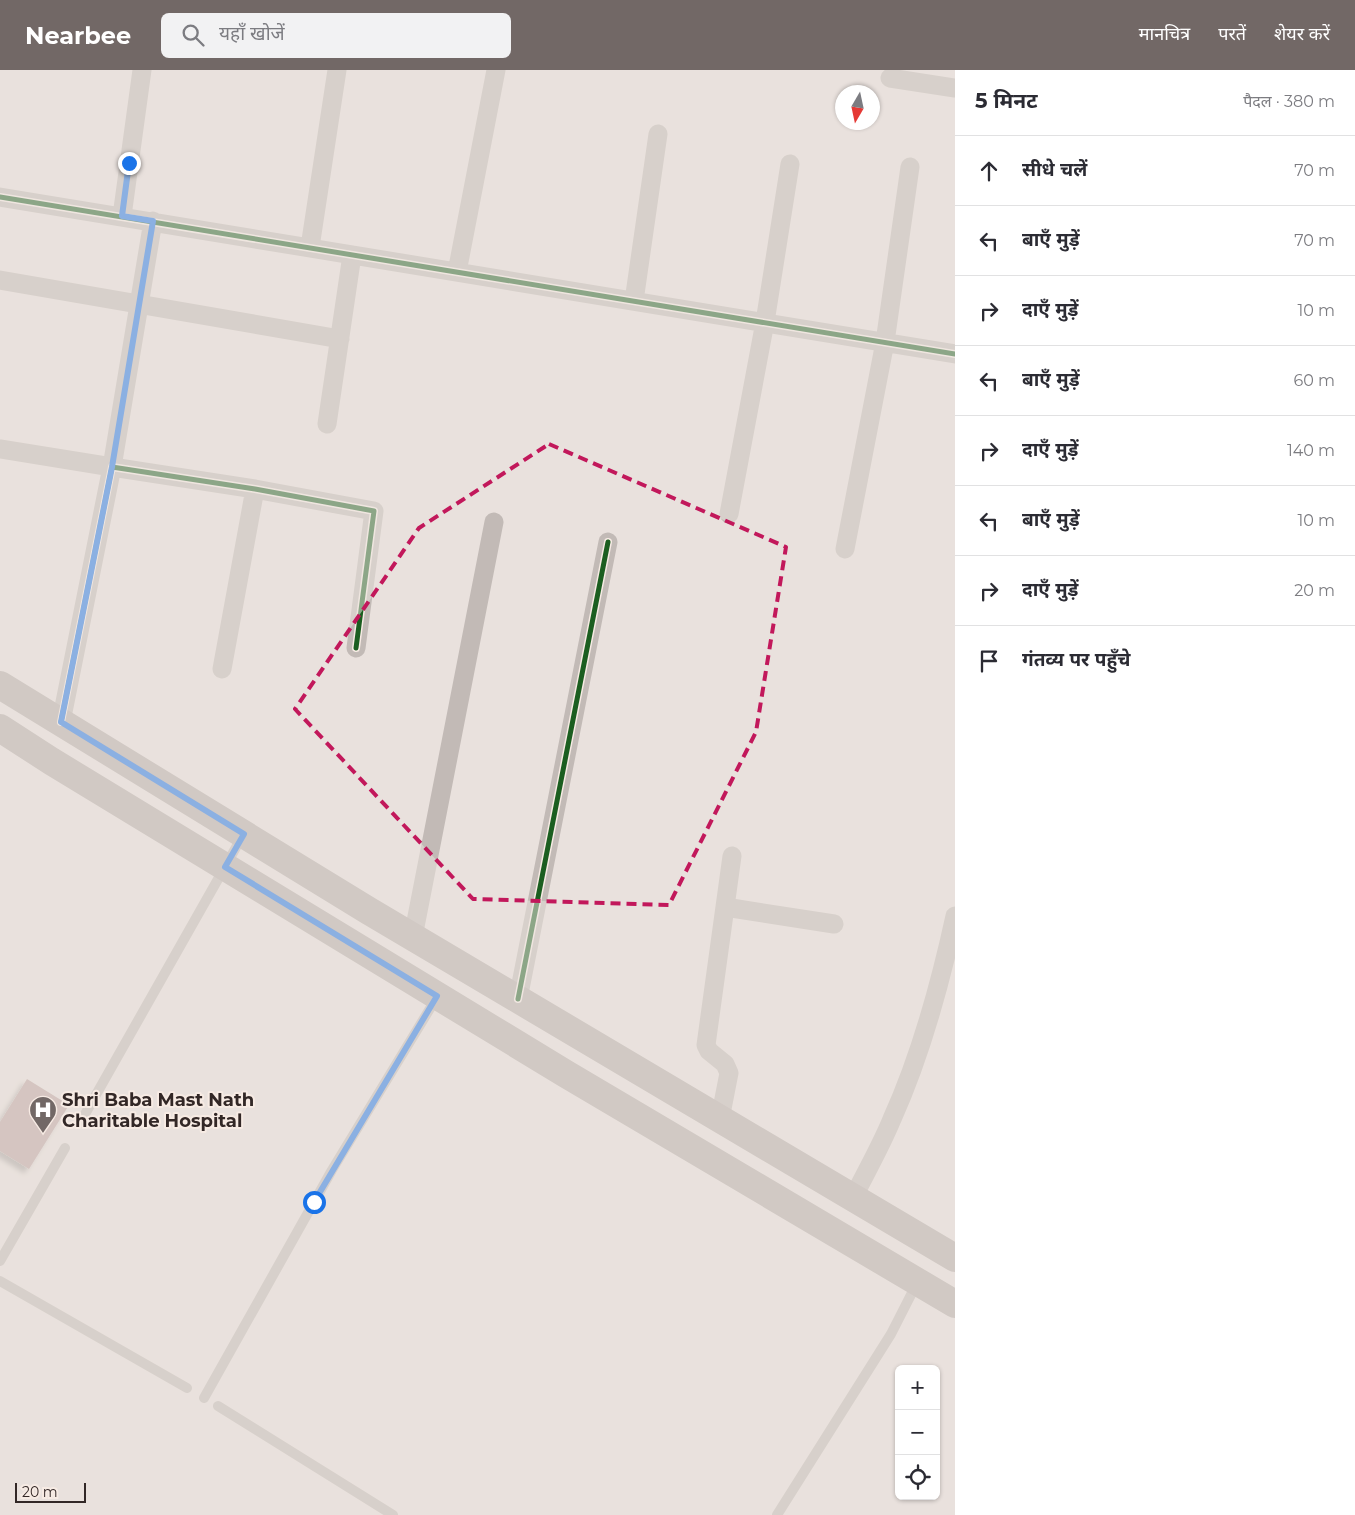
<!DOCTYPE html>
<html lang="hi">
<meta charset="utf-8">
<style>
body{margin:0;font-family:Montserrat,"Noto Sans Devanagari",sans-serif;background:#f2f2f3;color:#2b2b33}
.controls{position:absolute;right:15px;bottom:15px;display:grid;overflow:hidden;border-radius:8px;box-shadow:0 1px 4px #0004}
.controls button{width:45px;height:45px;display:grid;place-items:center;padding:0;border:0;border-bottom:1px solid #e1e1e2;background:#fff;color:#2b2b33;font:25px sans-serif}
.compass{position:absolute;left:835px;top:15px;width:45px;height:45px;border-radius:50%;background:#fff;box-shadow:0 1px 4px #0004;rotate:189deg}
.scale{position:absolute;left:15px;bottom:12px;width:71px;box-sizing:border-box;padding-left:5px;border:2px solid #322726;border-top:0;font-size:14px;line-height:18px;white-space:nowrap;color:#322726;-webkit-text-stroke:4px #f7ebe4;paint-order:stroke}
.stop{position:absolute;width:15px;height:15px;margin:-11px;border:4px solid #1a73e8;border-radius:50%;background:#fff}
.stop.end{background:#1a73e8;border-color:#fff;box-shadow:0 1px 5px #0008}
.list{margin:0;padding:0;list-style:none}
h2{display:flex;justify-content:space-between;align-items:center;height:65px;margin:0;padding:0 20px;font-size:21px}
h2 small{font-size:16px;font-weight:400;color:#7c7c81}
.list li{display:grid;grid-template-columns:32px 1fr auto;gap:15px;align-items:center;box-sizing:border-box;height:70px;padding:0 20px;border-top:1px solid #e1e1e2}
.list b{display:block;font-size:19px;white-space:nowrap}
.list em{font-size:16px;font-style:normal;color:#7c7c81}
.icon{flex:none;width:28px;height:28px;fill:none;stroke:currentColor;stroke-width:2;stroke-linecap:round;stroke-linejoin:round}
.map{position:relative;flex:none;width:955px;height:1445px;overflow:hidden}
header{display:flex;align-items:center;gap:30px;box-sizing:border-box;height:70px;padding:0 25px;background:#726866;color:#fff}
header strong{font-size:24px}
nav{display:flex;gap:28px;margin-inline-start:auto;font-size:18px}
.search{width:350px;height:45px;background:#f2f2f3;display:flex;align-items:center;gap:12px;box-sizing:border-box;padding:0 18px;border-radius:8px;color:#7c7c81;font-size:19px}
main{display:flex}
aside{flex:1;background:#fff}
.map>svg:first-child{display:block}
.building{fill:#bca3a0;filter:url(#shadow)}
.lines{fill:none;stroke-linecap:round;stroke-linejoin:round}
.service{stroke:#c2bab6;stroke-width:10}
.minor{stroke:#c2bab6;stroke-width:19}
.secondary{stroke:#b3aaa7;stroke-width:28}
.cycleway-casing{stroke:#f7ebe4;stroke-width:8}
.cycleway{stroke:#1b5e20;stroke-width:5}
.route{stroke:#1a73e8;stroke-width:6}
.marked{fill:none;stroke:#c2185b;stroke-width:4;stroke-dasharray:10 6;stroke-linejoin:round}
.labels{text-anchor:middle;stroke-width:4;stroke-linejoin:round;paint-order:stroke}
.poi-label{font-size:18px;font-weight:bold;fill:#322726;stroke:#f7ebe4;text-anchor:start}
</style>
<header>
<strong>Nearbee</strong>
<div class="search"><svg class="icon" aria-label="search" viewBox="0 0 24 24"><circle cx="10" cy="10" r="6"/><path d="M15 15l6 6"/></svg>यहाँ खोजें</div>
<nav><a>मानचित्र</a><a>परतें</a><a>शेयर करें</a></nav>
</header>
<main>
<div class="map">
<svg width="955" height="1445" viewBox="0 0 955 1445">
<defs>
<filter id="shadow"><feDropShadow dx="-4.5" dy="4.5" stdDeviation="2.5" flood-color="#0004"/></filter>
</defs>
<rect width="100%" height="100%" fill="#e9e1dd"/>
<!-- building -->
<path class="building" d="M27,1009l42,26 -40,64 -29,-18v-29z"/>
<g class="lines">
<!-- service -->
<path class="service" d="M80,1053l163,-288
M0,1191l65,-113
M0,1211l187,107
M204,1328l128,-228 105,-173
M218,1336l175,109
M777,1445l114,-181 26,-51"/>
<!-- minor -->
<path class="minor" d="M890,8l65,10
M0,127l955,157
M122,146l20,-146
M310,177l27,-177
M457,202l39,-202
M0,210l340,59
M634,231l24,-167
M327,354l25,-169
M0,379l112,18 41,-246
M729,444l36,-192 25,-158
M845,479l40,-207 25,-175
M222,599l33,-180
M61,652l51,-255 143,22 119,22 -18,137
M725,837l109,17
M413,867l81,-415
M518,929l90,-457
M720,1049l9,-46 -4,-9 -16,-13 -3,-6 26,-189
M853,1128c13,-26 28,-52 39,-79 29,-64 48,-134 63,-203"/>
<!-- secondary -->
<path class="secondary" d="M0,615l369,226 586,347
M0,658l51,33 515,313 389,230"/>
<defs>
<path id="cycleway" d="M0,127l955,157
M61,652l51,-255 143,22 119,22 -18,137
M518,929l90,-457"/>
</defs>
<!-- cycleway casing -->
<use href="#cycleway" class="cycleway-casing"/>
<!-- cycleway -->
<use href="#cycleway" class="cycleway"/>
</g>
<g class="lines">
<!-- route -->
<path class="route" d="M129,93l-7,53 31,5 -41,246 -51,255 183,112 -19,33 212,129 -123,206"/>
</g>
<!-- marked area -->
<path d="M0 0H955V1445H0ZM549,374l237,103 -30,185 -87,173 -196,-6 -178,-190 124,-181z" fill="#e9e1dd" fill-opacity=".55" fill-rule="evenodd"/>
<path class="marked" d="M549,374l237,103 -30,185 -87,173 -196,-6 -178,-190 124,-181z"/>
<!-- icons -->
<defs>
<symbol id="hospital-pin" viewBox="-11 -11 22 30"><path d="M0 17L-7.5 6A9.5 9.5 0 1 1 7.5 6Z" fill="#726866" stroke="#f7ebe4"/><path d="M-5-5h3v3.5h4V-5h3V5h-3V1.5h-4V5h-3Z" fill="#fff"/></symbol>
</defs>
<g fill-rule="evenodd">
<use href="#hospital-pin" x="27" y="1024" width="32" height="43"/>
</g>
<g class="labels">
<!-- poi labels -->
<g class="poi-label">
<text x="62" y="1036">Shri Baba Mast Nath<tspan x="62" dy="21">Charitable Hospital</tspan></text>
</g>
</g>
</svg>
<div class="controls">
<button>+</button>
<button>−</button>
<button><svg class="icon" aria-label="locate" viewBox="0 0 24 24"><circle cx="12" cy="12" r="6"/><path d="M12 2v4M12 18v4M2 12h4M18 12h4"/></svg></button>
</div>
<svg class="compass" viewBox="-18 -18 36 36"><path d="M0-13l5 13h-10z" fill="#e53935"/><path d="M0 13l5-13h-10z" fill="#7c7c81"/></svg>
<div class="scale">20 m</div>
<div class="stop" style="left:314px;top:1132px"></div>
<div class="stop end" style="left:129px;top:93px"></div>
</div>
<aside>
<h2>5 मिनट<small>पैदल · 380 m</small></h2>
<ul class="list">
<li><svg class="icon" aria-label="ahead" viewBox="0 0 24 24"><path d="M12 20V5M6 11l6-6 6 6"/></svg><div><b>सीधे चलें</b></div><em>70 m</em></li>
<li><svg class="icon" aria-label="left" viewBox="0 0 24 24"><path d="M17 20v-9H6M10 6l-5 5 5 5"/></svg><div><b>बाएँ मुड़ें</b></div><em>70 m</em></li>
<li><svg class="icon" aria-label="right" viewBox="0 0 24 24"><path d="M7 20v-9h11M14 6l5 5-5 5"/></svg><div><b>दाएँ मुड़ें</b></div><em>10 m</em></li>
<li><svg class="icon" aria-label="left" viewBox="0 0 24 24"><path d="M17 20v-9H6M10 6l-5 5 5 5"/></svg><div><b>बाएँ मुड़ें</b></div><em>60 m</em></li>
<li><svg class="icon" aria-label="right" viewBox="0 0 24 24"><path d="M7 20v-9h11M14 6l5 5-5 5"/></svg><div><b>दाएँ मुड़ें</b></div><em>140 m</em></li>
<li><svg class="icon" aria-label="left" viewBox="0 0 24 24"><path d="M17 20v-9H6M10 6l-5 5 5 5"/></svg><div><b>बाएँ मुड़ें</b></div><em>10 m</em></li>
<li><svg class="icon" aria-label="right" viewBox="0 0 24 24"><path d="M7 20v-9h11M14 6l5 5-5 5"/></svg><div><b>दाएँ मुड़ें</b></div><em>20 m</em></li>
<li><svg class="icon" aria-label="arrive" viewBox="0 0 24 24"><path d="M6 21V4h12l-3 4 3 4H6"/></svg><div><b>गंतव्य पर पहुँचे</b></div></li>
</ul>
</aside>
</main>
